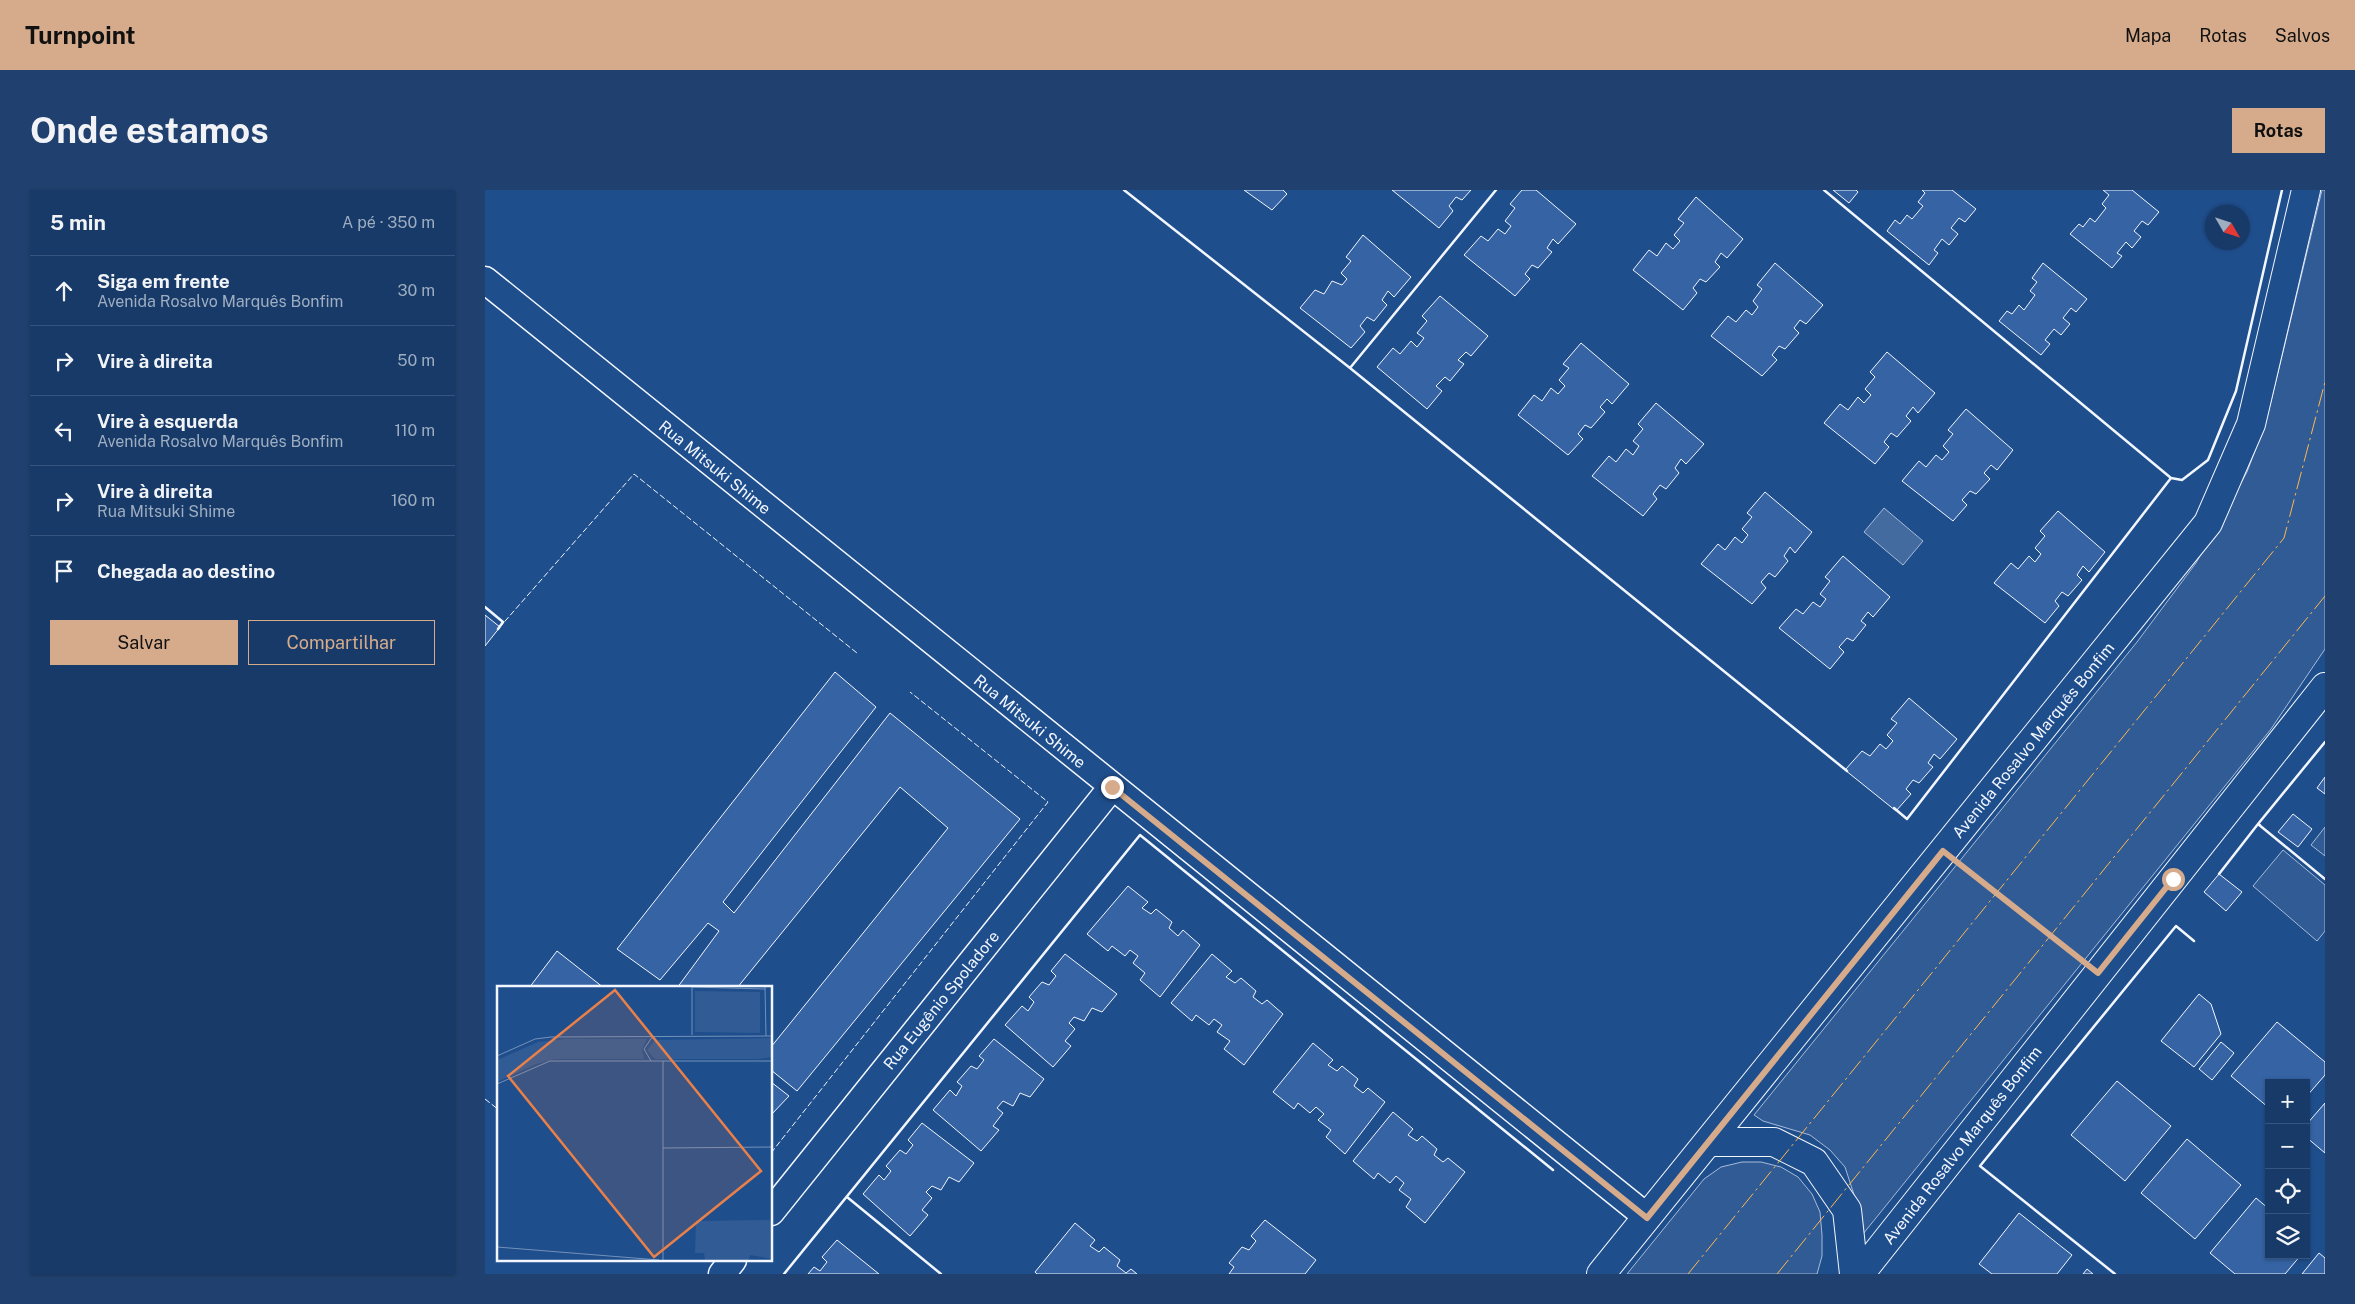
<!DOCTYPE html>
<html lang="pt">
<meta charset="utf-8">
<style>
body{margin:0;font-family:"Public Sans",sans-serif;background:#20416f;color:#f1f3f6}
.controls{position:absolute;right:15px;bottom:15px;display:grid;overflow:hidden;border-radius:0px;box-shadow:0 1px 4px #0004}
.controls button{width:45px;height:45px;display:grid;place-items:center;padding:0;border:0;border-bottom:1px solid #36547d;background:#173a69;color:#f1f3f6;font:25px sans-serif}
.compass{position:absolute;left:1720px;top:15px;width:45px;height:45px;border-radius:50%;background:#173a69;box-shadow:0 1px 4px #0004;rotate:129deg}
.stop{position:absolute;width:15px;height:15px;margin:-11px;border:4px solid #d6ab8b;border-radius:50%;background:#fff}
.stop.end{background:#d6ab8b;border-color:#fff;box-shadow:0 1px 5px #0008}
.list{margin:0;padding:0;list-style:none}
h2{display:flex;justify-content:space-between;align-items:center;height:65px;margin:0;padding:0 20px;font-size:21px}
h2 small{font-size:16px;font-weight:400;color:#9eadc0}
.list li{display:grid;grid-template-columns:32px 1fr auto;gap:15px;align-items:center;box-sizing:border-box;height:70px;padding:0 20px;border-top:1px solid #36547d}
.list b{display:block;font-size:19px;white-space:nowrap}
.list p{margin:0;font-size:16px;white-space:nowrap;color:#9eadc0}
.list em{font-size:16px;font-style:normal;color:#9eadc0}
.actions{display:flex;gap:10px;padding:15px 20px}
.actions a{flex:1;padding:11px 0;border:1px solid #d6ab8b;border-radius:0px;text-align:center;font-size:18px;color:#d6ab8b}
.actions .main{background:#d6ab8b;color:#111}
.icon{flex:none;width:28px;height:28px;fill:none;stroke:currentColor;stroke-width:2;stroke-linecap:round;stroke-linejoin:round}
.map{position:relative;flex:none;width:1840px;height:1084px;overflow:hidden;border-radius:0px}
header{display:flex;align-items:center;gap:30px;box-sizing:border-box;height:70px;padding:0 25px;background:#d6ab8b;color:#111}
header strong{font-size:24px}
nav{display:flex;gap:28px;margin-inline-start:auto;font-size:18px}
.intro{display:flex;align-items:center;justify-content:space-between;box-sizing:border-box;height:120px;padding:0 30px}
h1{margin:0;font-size:35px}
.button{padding:12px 22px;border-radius:0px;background:#d6ab8b;color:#111;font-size:18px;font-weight:700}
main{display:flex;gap:30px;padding:0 30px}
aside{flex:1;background:#173a69;border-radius:0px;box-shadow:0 1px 4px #0004}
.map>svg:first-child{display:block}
.built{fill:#305b95;stroke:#a8bbd7}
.water{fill:#446ba0;stroke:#a8bbd7}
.building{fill:#3563a3;stroke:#f2f6ff}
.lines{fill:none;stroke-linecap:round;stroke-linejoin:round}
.street-casing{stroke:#f2f6ff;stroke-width:29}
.secondary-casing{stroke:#f2f6ff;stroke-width:30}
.path{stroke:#b3c4dc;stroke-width:3;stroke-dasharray:4 2.5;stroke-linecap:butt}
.street{stroke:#1f4e8c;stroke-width:26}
.secondary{stroke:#1f4e8c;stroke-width:28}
.fence{stroke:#f2f6ff;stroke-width:1;stroke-dasharray:6 2.5;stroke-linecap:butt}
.wall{stroke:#f2f6ff;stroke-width:2.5}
.power{stroke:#ffb74d;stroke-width:1;stroke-dasharray:18 4 2.5 4;stroke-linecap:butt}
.route{stroke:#d6ab8b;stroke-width:6}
.labels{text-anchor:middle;stroke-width:4;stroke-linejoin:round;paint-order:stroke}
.street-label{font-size:16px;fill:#f2f6ff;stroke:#1f4e8c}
.inset-road{fill:none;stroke:#7391ba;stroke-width:1}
.view{fill:#ea8049;fill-opacity:0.15;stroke:#ea8049;stroke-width:2.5}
.inset-edge{fill:none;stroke:#f2f6ff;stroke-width:2.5}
</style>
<header>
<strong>Turnpoint</strong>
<nav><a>Mapa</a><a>Rotas</a><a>Salvos</a></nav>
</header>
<div class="intro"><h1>Onde estamos</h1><a class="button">Rotas</a></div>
<main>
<aside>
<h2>5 min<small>A pé · 350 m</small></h2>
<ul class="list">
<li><svg class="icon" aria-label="ahead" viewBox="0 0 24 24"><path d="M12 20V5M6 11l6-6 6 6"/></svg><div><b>Siga em frente</b><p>Avenida Rosalvo Marquês Bonfim</p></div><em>30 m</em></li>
<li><svg class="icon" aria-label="right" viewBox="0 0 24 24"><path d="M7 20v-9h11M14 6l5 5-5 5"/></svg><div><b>Vire à direita</b></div><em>50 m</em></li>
<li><svg class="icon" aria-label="left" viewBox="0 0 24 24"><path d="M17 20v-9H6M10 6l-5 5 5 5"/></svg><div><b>Vire à esquerda</b><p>Avenida Rosalvo Marquês Bonfim</p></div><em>110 m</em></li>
<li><svg class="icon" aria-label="right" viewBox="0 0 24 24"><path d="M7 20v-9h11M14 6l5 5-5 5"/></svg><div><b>Vire à direita</b><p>Rua Mitsuki Shime</p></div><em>160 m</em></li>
<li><svg class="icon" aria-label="arrive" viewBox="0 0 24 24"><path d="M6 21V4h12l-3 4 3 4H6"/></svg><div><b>Chegada ao destino</b></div></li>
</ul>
<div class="actions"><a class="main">Salvar</a><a>Compartilhar</a></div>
</aside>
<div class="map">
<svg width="1840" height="1084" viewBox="0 0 1840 1084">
<rect width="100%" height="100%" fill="#1f4e8c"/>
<!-- built -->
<path class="built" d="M1837,0h3v459l-54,80 -408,505 -3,-21 -15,-46 -15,-17 -20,-15 -47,-14 -9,-6 383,-473 59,-79 51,-91 19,-50z
M1840,637v29l-14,-11z
M1798,660l42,35v46l-8,10 -64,-55z
M1257,972h19l20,5 17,10 14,17 8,18 2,23v21l-5,18h-190l77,-95 17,-12z"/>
<!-- water -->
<path class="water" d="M1399,318l39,33 -20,24 -39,-33z"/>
<!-- building -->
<path class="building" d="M759,0h39l4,4 -15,16z
M907,0h79l-9,10 -6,-3 -7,9 4,5 -14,17z
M1037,0h14l40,34 -18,20 -5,-5 -6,9 5,4 -14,16 -6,-3 -7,9 5,5 -15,17 -51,-41 17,-19 7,5 10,-12 7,5 6,-8 -6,-5 10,-13 -5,-4z
M1348,0h23l2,2 -9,11z
M1437,0h30l24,19 -11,13 -6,-4 -8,10 7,6 -9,11 -7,-6 -8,11 4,3 -9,12 -42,-34 8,-11 5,4 7,-9 5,4 11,-13 -5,-4 7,-9z
M1618,0h29l27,22 -11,13 -6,-4 -8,10 7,6 -9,11 -6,-6 -9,11 5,3 -10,12 -42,-34 9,-10 4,3 7,-9 5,4 11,-14 -4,-4 7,-9z
M1211,7l47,42 -16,19 -6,-5 -6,9 5,5 -14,15 -6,-3 -7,9 4,5 -14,17 -50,-40 16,-20 8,6 9,-13 7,6 7,-8 -6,-6 10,-12 -6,-4z
M878,45l48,42 -17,20 -6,-6 -6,9 5,5 -13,16 -7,-4 -7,9 5,6 -14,16 -51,-40 15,-18 9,4 8,-13 10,4 5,-6 -6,-6 10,-12 -5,-4z
M1290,73l48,42 -17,19 -6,-4 -6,8 5,5 -14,16 -6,-3 -7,9 5,5 -15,16 -51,-40 17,-20 8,6 10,-12 6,5 6,-8 -5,-6 9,-12 -5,-4z
M1558,73l44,36 -11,13 -5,-4 -8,10 7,6 -9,11 -7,-6 -9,11 5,4 -9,11 -42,-34 8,-10 5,3 7,-9 5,5 11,-15 -5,-4 7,-9 -5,-4z
M955,106l48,40 -17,20 -5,-4 -8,8 6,4 -14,17 -5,-4 -9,9 6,5 -15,18 -50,-42 16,-19 7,6 11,-13 6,6 7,-9 -7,-5 10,-12 -5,-5z
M1096,153l48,41 -17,20 -5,-5 -7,8 5,5 -14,16 -6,-3 -7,9 5,5 -15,16 -50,-40 16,-20 8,6 9,-13 7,6 7,-8 -6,-6 10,-12 -6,-4z
M1402,162l48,41 -17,20 -5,-6 -7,9 5,5 -14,16 -6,-4 -7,9 5,5 -14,17 -51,-41 16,-19 8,6 10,-13 6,6 7,-8 -6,-6 10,-12 -5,-5z
M1171,213l48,41 -18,20 -5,-5 -6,9 4,5 -13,16 -6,-4 -7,9 4,5 -14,17 -51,-40 17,-20 7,6 10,-13 7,6 6,-9 -6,-5 10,-12 -5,-5z
M1481,219l47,41 -16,20 -6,-5 -7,8 6,6 -14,15 -6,-3 -8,9 5,5 -14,16 -51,-40 17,-20 7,6 10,-12 6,5 7,-8 -6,-6 10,-12 -5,-4z
M1280,302l47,40 -17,21 -5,-6 -6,9 4,5 -13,16 -6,-4 -8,9 5,6 -14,16 -51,-40 17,-20 7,6 10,-13 7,6 6,-8 -6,-6 10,-12 -5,-4z
M1573,321l47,41 -16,20 -6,-6 -6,9 5,5 -14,16 -6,-4 -7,9 4,5 -14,17 -51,-40 17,-20 7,6 11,-13 6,6 6,-8 -6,-6 10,-12 -5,-5z
M1358,366l47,41 -17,20 -5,-5 -7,9 5,4 -13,16 -6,-3 -8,9 5,5 -14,17 -51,-41 17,-19 7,5 10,-12 7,5 6,-8 -6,-5 10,-13 -5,-4z
M0,425l15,12 -15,19z
M350,482l41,35 -153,195 11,11 156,-200 130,106 -223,272 -26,-21v-23l177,-219 -48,-41 -163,201h-60l42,-57 -11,-8 -48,57 -43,-31z
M1424,508l48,41 -17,20 -6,-5 -6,9 5,4 -14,16 -6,-3 -7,9 5,5 -15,17 -51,-41 17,-19 8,5 10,-12 6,5 7,-8 -6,-6 10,-12 -6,-4z
M1840,587v17l-8,-6z
M1808,624l19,15 -14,18 -20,-15z
M1734,684l23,18 -16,19 -22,-19z
M643,696l20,16 -6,6 9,6 5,-5 16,13 -3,6 9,8 5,-6 17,15 -40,52 -20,-17 5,-7 -12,-10 5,-7 -8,-6 -5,6 -13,-10 -4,5 -21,-17z
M72,761l47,37h-75z
M580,764l52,40 -15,18 -10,-4 -8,13 -10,-4 -5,6 6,6 -10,12 6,5 -18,21 -48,-42 17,-19 6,5 6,-9 -5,-5 13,-15 7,3 7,-9 -5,-5z
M727,764l20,17 -6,6 9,6 6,-5 15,13 -3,6 9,7 5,-4 16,14 -39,51 -20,-16 6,-8 -13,-9 5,-7 -8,-6 -5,6 -13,-10 -4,6 -21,-18z
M1714,804l12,10 10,30 -27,33 -33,-26z
M1792,832l48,40v13l-19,22v-14h-37v25l-38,-32z
M509,849l50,40 -14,18 -10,-4 -7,13 -10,-5 -6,7 6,5 -10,13 6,4 -18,21 -48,-41 17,-20 6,6 6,-10 -5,-4 14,-16 6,3 7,-9 -5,-4z
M1736,852l13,11 -22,27 -13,-11z
M828,853l20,17 -5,5 9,6 5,-5 16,13 -4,7 9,7 5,-5 17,14 -40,52 -19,-17 5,-7 -13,-10 6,-6 -8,-7 -6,6 -12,-10 -4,6 -21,-17z
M1632,891l54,45 -46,55 -54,-46z
M286,892l18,14 -18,19z
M1840,913v50l-19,-16v-12z
M908,922l20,17 -5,6 9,6 5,-5 15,13 -3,6 9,7 5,-4 17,14 -40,51 -19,-16 5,-8 -12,-9 5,-7 -8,-7 -6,7 -12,-10 -4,6 -21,-18z
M437,933l52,40 -15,19 -10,-5 -8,13 -9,-4 -6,6 6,6 -10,12 6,5 -18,21 -47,-42 16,-19 5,5 7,-9 -5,-5 14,-16 6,4 7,-9 -5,-5z
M1702,949l54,46 -46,54 -54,-46z
M1771,1008l13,11v46h32l-16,19h-50l-25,-21z
M1534,1023l53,42 -15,19h-65l-13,-10z
M780,1030l51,40 -11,14h-76l5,-7 -5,-4 13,-16 7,3 7,-9 -5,-5z
M590,1033l20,17 -5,6 9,6 5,-5 16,13 -3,6 9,7 5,-4 6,5h-100l-2,-2z
M352,1050l42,34h-71l6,-7 6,4 7,-9 -5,-5z
M1834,1063l6,5v16h-23z
M1602,1079l6,5h-10z"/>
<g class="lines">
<defs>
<path id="street" d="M0,90l1162,937
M286,1022l341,-425
M237,1084l11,-14"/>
<path id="secondary" d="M1223,952h66l40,20 33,48 7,64
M1116,1084l607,-751 43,-99 55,-234
M1375,1084l465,-587"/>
</defs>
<!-- street casing -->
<use href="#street" class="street-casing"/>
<!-- secondary casing -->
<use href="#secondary" class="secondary-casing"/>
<!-- path -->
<path class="path" d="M1480,678l111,88"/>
<!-- street -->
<use href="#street" class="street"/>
<!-- secondary -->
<use href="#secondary" class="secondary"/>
<!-- fence -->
<path class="fence" d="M14,438l135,-154 223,179
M0,909l14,11
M286,963l277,-351 -138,-110
M199,1070h2"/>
<!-- wall -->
<path class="wall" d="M639,0l226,178 497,403
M1339,0l347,288 -264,341 -13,-11
M865,178l146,-178
M1686,288l11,2 26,-20 28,-69 46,-201
M0,417l18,15 -5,7
M1840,552l-67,82 67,55
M1734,684l39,-50 2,1
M362,1007l94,77
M299,1084l356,-439 413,335
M1630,1084l-135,-108 196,-240 18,15"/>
<!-- power -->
<path class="power" d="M1203,1084l596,-736 41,-156
M1292,1084l548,-678"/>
</g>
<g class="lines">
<!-- route -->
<path class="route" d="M627,597l535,431 296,-367 155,122 75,-94"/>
</g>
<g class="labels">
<!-- street labels -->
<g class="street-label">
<text transform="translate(230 277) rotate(39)" y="6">Rua Mitsuki Shime</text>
<text transform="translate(545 531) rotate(39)" y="6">Rua Mitsuki Shime</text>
<text transform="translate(1548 550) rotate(-51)" y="6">Avenida Rosalvo Marquês Bonfim</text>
<text transform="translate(456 810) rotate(-51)" y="6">Rua Eugênio Spoladore</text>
<text transform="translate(1477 955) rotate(-52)" y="6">Avenida Rosalvo Marquês Bonfim</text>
</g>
</g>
<!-- overview -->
<g transform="translate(12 796)">
<rect width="275" height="275" fill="#1f4e8c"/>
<path d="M198,5l65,1v41l-65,-1zM275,52v19l-13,2h-104l-8,-9 8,-10zM150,53l-5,10 2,10h-89l-19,5 -39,18v-22l41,-18 27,-3zM275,234v39l-22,-4 -1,5h-44l-1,-7h-9l1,-32z" fill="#305b95"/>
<path class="inset-road" d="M195,1l73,2M195,1v48M268,1l1,49M0,70l38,-17 16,-2 221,-1M154,75l-7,-12 9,-13M166,75v199M0,98l53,-23h222M166,162l109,-1M0,261l162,13"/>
<path class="view" d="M118,4l146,181 -107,86 -146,-181z"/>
<rect width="275" height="275" class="inset-edge"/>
</g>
</svg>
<div class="controls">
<button>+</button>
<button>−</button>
<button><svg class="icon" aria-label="locate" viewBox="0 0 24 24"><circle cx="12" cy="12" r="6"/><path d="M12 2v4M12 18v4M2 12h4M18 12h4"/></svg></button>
<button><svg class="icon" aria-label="layers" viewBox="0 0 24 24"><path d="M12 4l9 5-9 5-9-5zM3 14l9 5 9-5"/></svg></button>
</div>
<svg class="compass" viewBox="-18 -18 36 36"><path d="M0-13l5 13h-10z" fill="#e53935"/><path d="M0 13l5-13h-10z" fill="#9eadc0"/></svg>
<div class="stop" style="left:1688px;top:689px"></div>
<div class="stop end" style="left:627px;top:597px"></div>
</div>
</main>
